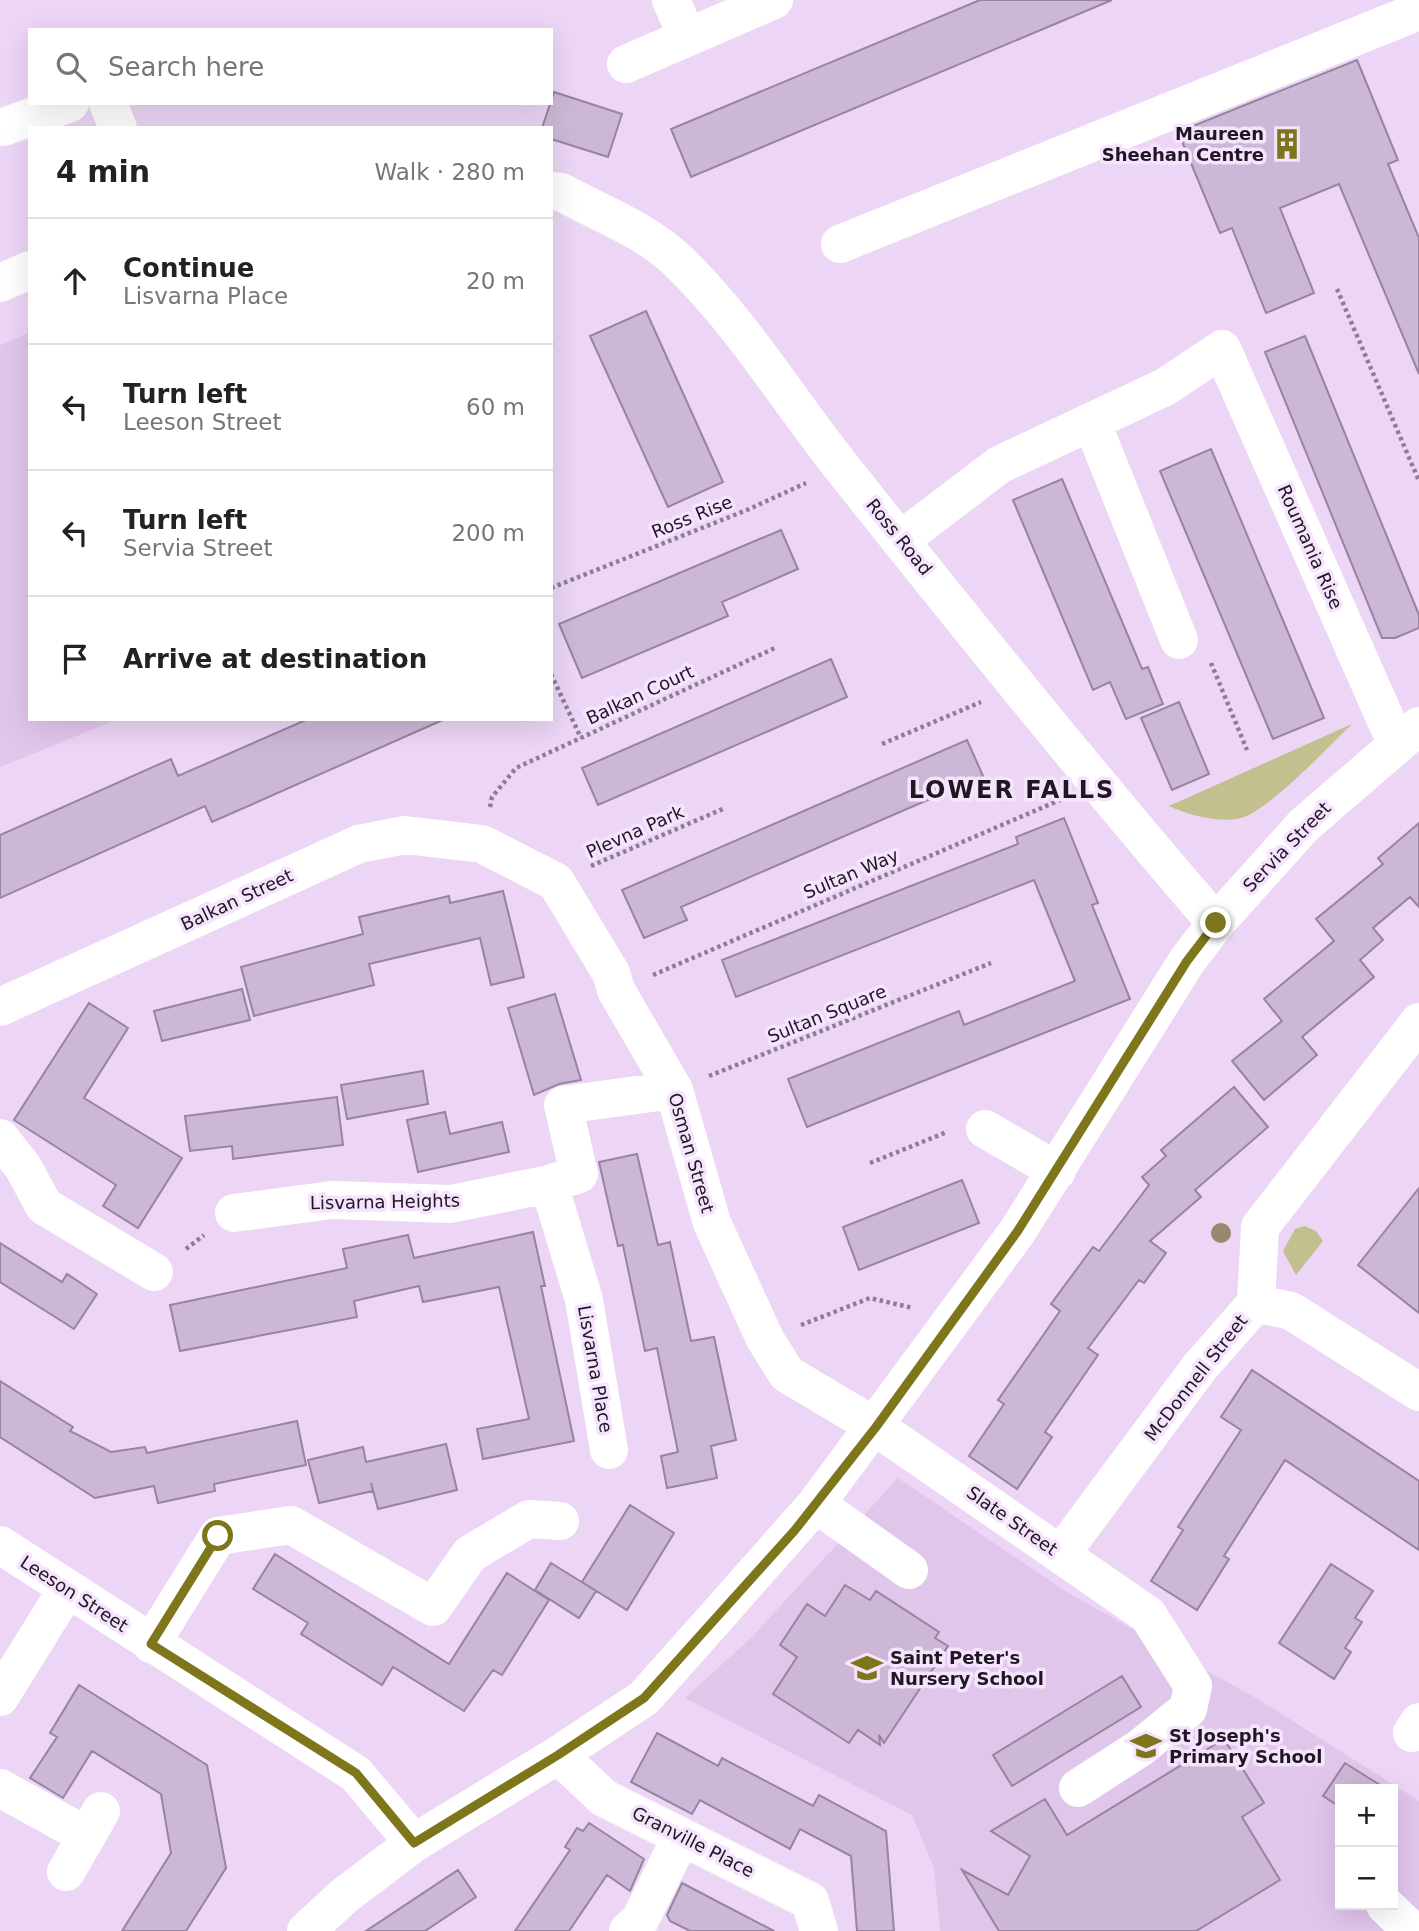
<!DOCTYPE html>
<meta charset="utf-8">
<style>
body{margin:0;font-family:"DejaVu Sans",sans-serif;background:#f6f6f6;color:#222}
.controls{position:absolute;right:21px;bottom:21px;display:grid;overflow:hidden;border-radius:0px;box-shadow:0 7px 28px #0002}
.controls button{width:63px;height:63px;display:grid;place-items:center;padding:0;border:0;border-bottom:2px solid #e0e0e0;background:#fff;color:#222;font:35px sans-serif}
.stop{position:absolute;width:21px;height:21px;margin:-16px;border:5px solid #7d761b;border-radius:50%;background:#fff}
.stop.end{background:#7d761b;border-color:#fff;box-shadow:0 2px 7px #0008}
.list{margin:0;padding:0;list-style:none}
h2{display:flex;justify-content:space-between;align-items:center;height:91px;margin:0;padding:0 28px;font-size:30px}
h2 small{font-size:23px;font-weight:400;color:#767676}
.list li{display:grid;grid-template-columns:46px 1fr auto;gap:21px;align-items:center;box-sizing:border-box;height:126px;padding:0 28px;border-top:2px solid #e0e0e0}
.list b{display:block;font-size:26px;white-space:nowrap}
.list p{margin:0;font-size:23px;white-space:nowrap;color:#767676}
.list em{font-size:23px;font-style:normal;color:#767676}
.icon{flex:none;width:38px;height:38px;fill:none;stroke:currentColor;stroke-width:2;stroke-linecap:round;stroke-linejoin:round}
.map{position:relative;flex:none;width:1419px;height:1931px;overflow:hidden}
.search{position:absolute;background:#fff;box-shadow:0 7px 28px #0002;left:28px;top:28px;width:525px;height:77px;display:flex;align-items:center;gap:18px;box-sizing:border-box;padding:0 24px;border-radius:0px;color:#767676;font-size:26px}
.panel{position:absolute;background:#fff;box-shadow:0 7px 28px #0002;left:28px;top:126px;width:525px;height:595px;border-radius:0px}
.map>svg:first-child{display:block}
.built{fill:#e1c6ec;fill-rule:evenodd}
.green{fill:#c2c08f}
.building{fill:#ccb7d6;stroke:#9883a1;stroke-width:2}
.lines{fill:none;stroke-linecap:round;stroke-linejoin:round}
.path{stroke:#8d7d94;stroke-width:4.5;stroke-dasharray:3.5 3.5;stroke-linecap:butt}
.minor{stroke:#fff;stroke-width:38}
.tree{fill:#968970}
.route{stroke:#7d761b;stroke-width:9}
.labels{text-anchor:middle;stroke-width:7;stroke-linejoin:round;paint-order:stroke}
.poi-label{font-size:18px;font-weight:bold;fill:#1f1722;stroke:#f6e4fe;text-anchor:start}
.street-label{font-size:18px;fill:#1f1722;stroke:#f6e4fe}
.district-label{font-size:24px;font-weight:bold;letter-spacing:2px;fill:#1f1722;stroke:#f6e4fe}
</style>
<div class="map">
<svg width="1419" height="1931" viewBox="0 0 1419 1931">
<rect width="100%" height="100%" fill="#ecd5f5"/>
<!-- built -->
<path class="built" d="M30,333v386h88l-118,48v-422z
M898,1478l170,115 195,109 156,99v130h-479l-6,-63 -22,-53 -227,-117 67,-61zM1340,1789h53v116h-53z"/>
<!-- green -->
<path class="green" d="M1352,724c-22,21 -88,92 -115,95 -22,3 -49,-4 -68,-13z
M1305,1226l11,5 7,10 -27,34 -13,-24 12,-22z"/>
<!-- building -->
<path class="building" d="M980,0h132l-421,177 -20,-48z
M1357,60l41,100 -10,4 31,74v136l-80,-190 -59,24 34,85 -48,20 -34,-85 -12,5 -42,-101z
M554,92l68,22 -14,43 -57,-18v-11h-9z
M646,311l77,171 -55,25 -78,-171z
M1305,336l114,279v13l-24,10h-13l-117,-286z
M1211,449l113,269 -51,21 -113,-268z
M1062,479l80,190 6,-2 15,37 -37,15 -16,-37 -17,8 -80,-190z
M781,530l17,39 -76,33 6,14 -146,62 -23,-54z
M831,659l16,38 -249,108 -16,-37z
M1179,702l30,72 -37,16 -31,-72z
M308,719h137l-233,103 -7,-16 -205,92v-63l171,-76 7,17z
M967,740l16,36 -302,131 6,13 -43,18 -22,-48z
M1064,818l34,85 -6,2 38,94 -323,128 -19,-48 171,-68 5,14 111,-44 -41,-101 -298,117 -14,-37 296,-116 -2,-7z
M1419,823v84l-9,-10 -37,31 10,12 -23,20 14,17 -72,60 15,18 -53,45 -32,-39 50,-40 -18,-22 70,-58 -18,-22 67,-55 -5,-6z
M503,891l21,86 -33,8 -11,-47 -111,26 5,21 -120,31 -13,-49 122,-33 -4,-17 90,-21 1,7z
M242,989l8,31 -88,21 -8,-30z
M555,994l26,86 -22,4 -25,11 -26,-87z
M89,1003l39,25 -44,70 98,60 -44,70 -35,-22 13,-21 -102,-65z
M423,1071l5,33 -81,15 -6,-34z
M1234,1087l34,40 -73,63 6,7 -51,44 16,12 -22,30 -5,-3 -51,68 10,7 -53,77 7,5 -35,52 -48,-33 35,-52 -6,-4 62,-89 -9,-7 42,-57 6,4 50,-66 -7,-8 24,-21 -5,-6z
M337,1097l6,48 -110,14 -1,-13 -42,5 -5,-35z
M445,1112l5,22 52,-12 7,30 -91,20 -11,-52z
M637,1154l21,91 12,-3 21,99 23,-4 22,103 -25,6 6,32 -50,10 -6,-32 17,-4 -21,-104 -12,3 -22,-106 -5,1 -19,-84z
M962,1180l17,43 -120,47 -16,-43z
M1419,1188v125l-61,-48z
M533,1232l12,54h-4l33,155 -91,18 -6,-30 52,-10 -30,-132 -76,15 -4,-16 -65,15 3,16 -177,34 -10,-46 177,-37 -4,-19 65,-14 6,23z
M0,1243l62,39 5,-8 30,20 -23,35 -74,-47z
M1252,1370l167,111v69l-134,-90 -61,96 5,3 -32,51 -46,-29 32,-51 -5,-3 63,-97 -20,-13z
M0,1381l73,46 -3,4 41,21 34,-5 2,6 150,-32 9,44 -92,19 1,7 -57,12 -4,-17 -59,12 -95,-61z
M446,1444l11,46 -79,19 -7,-26 2,8 -54,12 -11,-43 55,-13 3,15z
M630,1505l44,28 -47,77 -45,-28z
M275,1554l174,110 58,-91 42,27 -47,75 -9,-5 -29,41 -71,-44 -11,18 -81,-51 7,-11 -55,-34z
M551,1563l45,28 -17,27 -44,-28z
M1331,1564l42,27 -18,27 7,4 -17,26 6,4 -17,27 -55,-36z
M845,1585l25,15 6,-9 63,41 -4,6 13,8 -64,97 -5,-8 1,10 -22,-15 -9,13 -76,-49 24,-37 -17,-12 27,-41 18,12z
M1122,1676l19,31 -129,79 -19,-31z
M79,1685l128,80 19,103 -40,63h-64l49,-78 -10,-59 -69,-43 -29,47 -33,-20 27,-41 -7,-4z
M657,1733l61,33 4,-8 91,48 6,-11 67,36 8,100h-37l-6,-75 -51,-27 -10,20 -90,-49 -8,14 -61,-32z
M1224,1739l40,64 -22,14 38,63 -84,51h-197l-37,-61 46,25 22,-39 -39,-25 54,-32 22,36z
M1345,1763l27,17 15,9h-47v18l-17,-11z
M589,1823l55,36 -14,32 -23,-16 -38,56h-54l55,-81 -5,-3 12,-19 6,3z
M458,1870l18,27 -51,34h-59z
M682,1883l92,48h-84l-20,-10 -3,-6z"/>
<g class="lines">
<!-- path -->
<path class="path" d="M1337,289l82,192
M551,588l196,-78 59,-27
M1211,663l36,87
M551,674l30,64
M882,744l99,-42
M490,807l2,-10 24,-29 261,-121
M591,866l134,-58
M653,975l407,-175
M709,1076l282,-113
M870,1163l77,-31
M186,1249l18,-14
M801,1325l69,-27 43,10"/>
<!-- minor -->
<path class="minor" d="M671,0l16,37
M626,64l148,-64
M108,103l10,25
M3,127l67,-24
M551,191l10,1c38,21 87,39 118,70 62,60 108,136 161,203 123,155 247,309 376,458
M840,244l579,-233
M0,283l30,-13
M1092,423l87,217
M902,539l97,-74 166,-78 57,-38 175,396
M0,1007l359,-163 46,-9 77,9 74,38 55,91 5,17 58,100 38,133 53,116 22,35 89,53 272,188 45,71 -5,23 -48,39 -62,40
M985,1129l72,42
M0,1138l23,29 21,39 110,66
M234,1213l98,-13 119,4 98,-20
M1256,1303l35,8 128,81
M609,1450l-25,-150 -35,-116 30,-10 -16,-69 111,-15
M816,1504l93,66
M0,1545l356,229 58,69
M1061,1554l138,-186 57,-65 4,-76 159,-205
M151,1644l67,-108 73,-11 142,82 37,-53 59,-35 31,2
M0,1697l67,-108
M1412,1733l7,-11
M558,1755l46,43 206,103 9,30
M0,1788l87,48
M66,1872l35,-61
M1385,1905l27,26
M306,1931l38,-35 70,-53 144,-88 86,-57 66,-74 106,-120 201,-272 170,-271 29,-38 88,-98 115,-99
M628,1931l12,-11 41,-83"/>
</g>
<!-- trees -->
<circle class="tree" cx="1221" cy="1233" r="10"/>
<g class="lines">
<!-- route -->
<path class="route" d="M218,1536l-67,108 205,129 58,70 144,-88 86,-57 151,-168 81,-103 141,-195 170,-271 29,-38"/>
</g>
<!-- icons -->
<defs>
<symbol id="building-bare" viewBox="-9 -9 18 18"><path d="M-4-6H4V6H1V3H-1V6H-4ZM-2.5-4.3h1.7v1.8h-1.7ZM.8-4.3h1.7v1.8H.8ZM-2.5-1h1.7V.8h-1.7ZM.8-1h1.7V.8H.8Z" fill="#7d761b" stroke="#f6e4fe" stroke-width="2.5" paint-order="stroke"/></symbol>
<symbol id="school-bare" viewBox="-9 -9 18 18"><path d="M0-5L7-2L0 1L-7-2ZM-4 1L0 2.5L4 1V4Q0 6-4 4Z" fill="#7d761b" stroke="#f6e4fe" stroke-width="2.5" paint-order="stroke"/></symbol>
</defs>
<g fill-rule="evenodd">
<use href="#building-bare" x="1265" y="122" width="44" height="44"/>
<use href="#school-bare" x="845" y="1646" width="44" height="44"/>
<use href="#school-bare" x="1124" y="1724" width="44" height="44"/>
</g>
<g class="labels">
<!-- poi labels -->
<g class="poi-label">
<text x="1264" y="140" text-anchor="end">Maureen<tspan x="1264" dy="21">Sheehan Centre</tspan></text>
<text x="890" y="1664">Saint Peter's<tspan x="890" dy="21">Nursery School</tspan></text>
<text x="1169" y="1742">St Joseph's<tspan x="1169" dy="21">Primary School</tspan></text>
</g>
<!-- street labels -->
<g class="street-label">
<text transform="translate(692 517) rotate(-22)" y="6">Ross Rise</text>
<text transform="translate(899 537) rotate(51)" y="6">Ross Road</text>
<text transform="translate(1310 547) rotate(66)" y="6">Roumania Rise</text>
<text transform="translate(640 695) rotate(-25)" y="6">Balkan Court</text>
<text transform="translate(635 832) rotate(-24)" y="6">Plevna Park</text>
<text transform="translate(1287 847) rotate(-46)" y="6">Servia Street</text>
<text transform="translate(851 874) rotate(-23)" y="6">Sultan Way</text>
<text transform="translate(237 900) rotate(-25)" y="6">Balkan Street</text>
<text transform="translate(827 1014) rotate(-22)" y="6">Sultan Square</text>
<text transform="translate(691 1153) rotate(74)" y="6">Osman Street</text>
<text transform="translate(385 1202) rotate(-1)" y="6">Lisvarna Heights</text>
<text transform="translate(595 1369) rotate(80)" y="6">Lisvarna Place</text>
<text transform="translate(1196 1378) rotate(-52)" y="6">McDonnell Street</text>
<text transform="translate(1012 1521) rotate(35)" y="6">Slate Street</text>
<text transform="translate(74 1594) rotate(33)" y="6">Leeson Street</text>
<text transform="translate(693 1842) rotate(27)" y="6">Granville Place</text>
</g>
<!-- district labels -->
<g class="district-label">
<text x="1012" y="798">LOWER FALLS</text>
</g>
</g>
</svg>
<div class="controls">
<button>+</button>
<button>−</button>
</div>
<div class="stop" style="left:218px;top:1536px"></div>
<div class="stop end" style="left:1216px;top:923px"></div>
<div class="search"><svg class="icon" aria-label="search" viewBox="0 0 24 24"><circle cx="10" cy="10" r="6"/><path d="M15 15l6 6"/></svg>Search here</div>
<section class="panel">
<h2>4 min<small>Walk · 280 m</small></h2>
<ul class="list">
<li><svg class="icon" aria-label="ahead" viewBox="0 0 24 24"><path d="M12 20V5M6 11l6-6 6 6"/></svg><div><b>Continue</b><p>Lisvarna Place</p></div><em>20 m</em></li>
<li><svg class="icon" aria-label="left" viewBox="0 0 24 24"><path d="M17 20v-9H6M10 6l-5 5 5 5"/></svg><div><b>Turn left</b><p>Leeson Street</p></div><em>60 m</em></li>
<li><svg class="icon" aria-label="left" viewBox="0 0 24 24"><path d="M17 20v-9H6M10 6l-5 5 5 5"/></svg><div><b>Turn left</b><p>Servia Street</p></div><em>200 m</em></li>
<li><svg class="icon" aria-label="arrive" viewBox="0 0 24 24"><path d="M6 21V4h12l-3 4 3 4H6"/></svg><div><b>Arrive at destination</b></div></li>
</ul>
</section>
</div>
